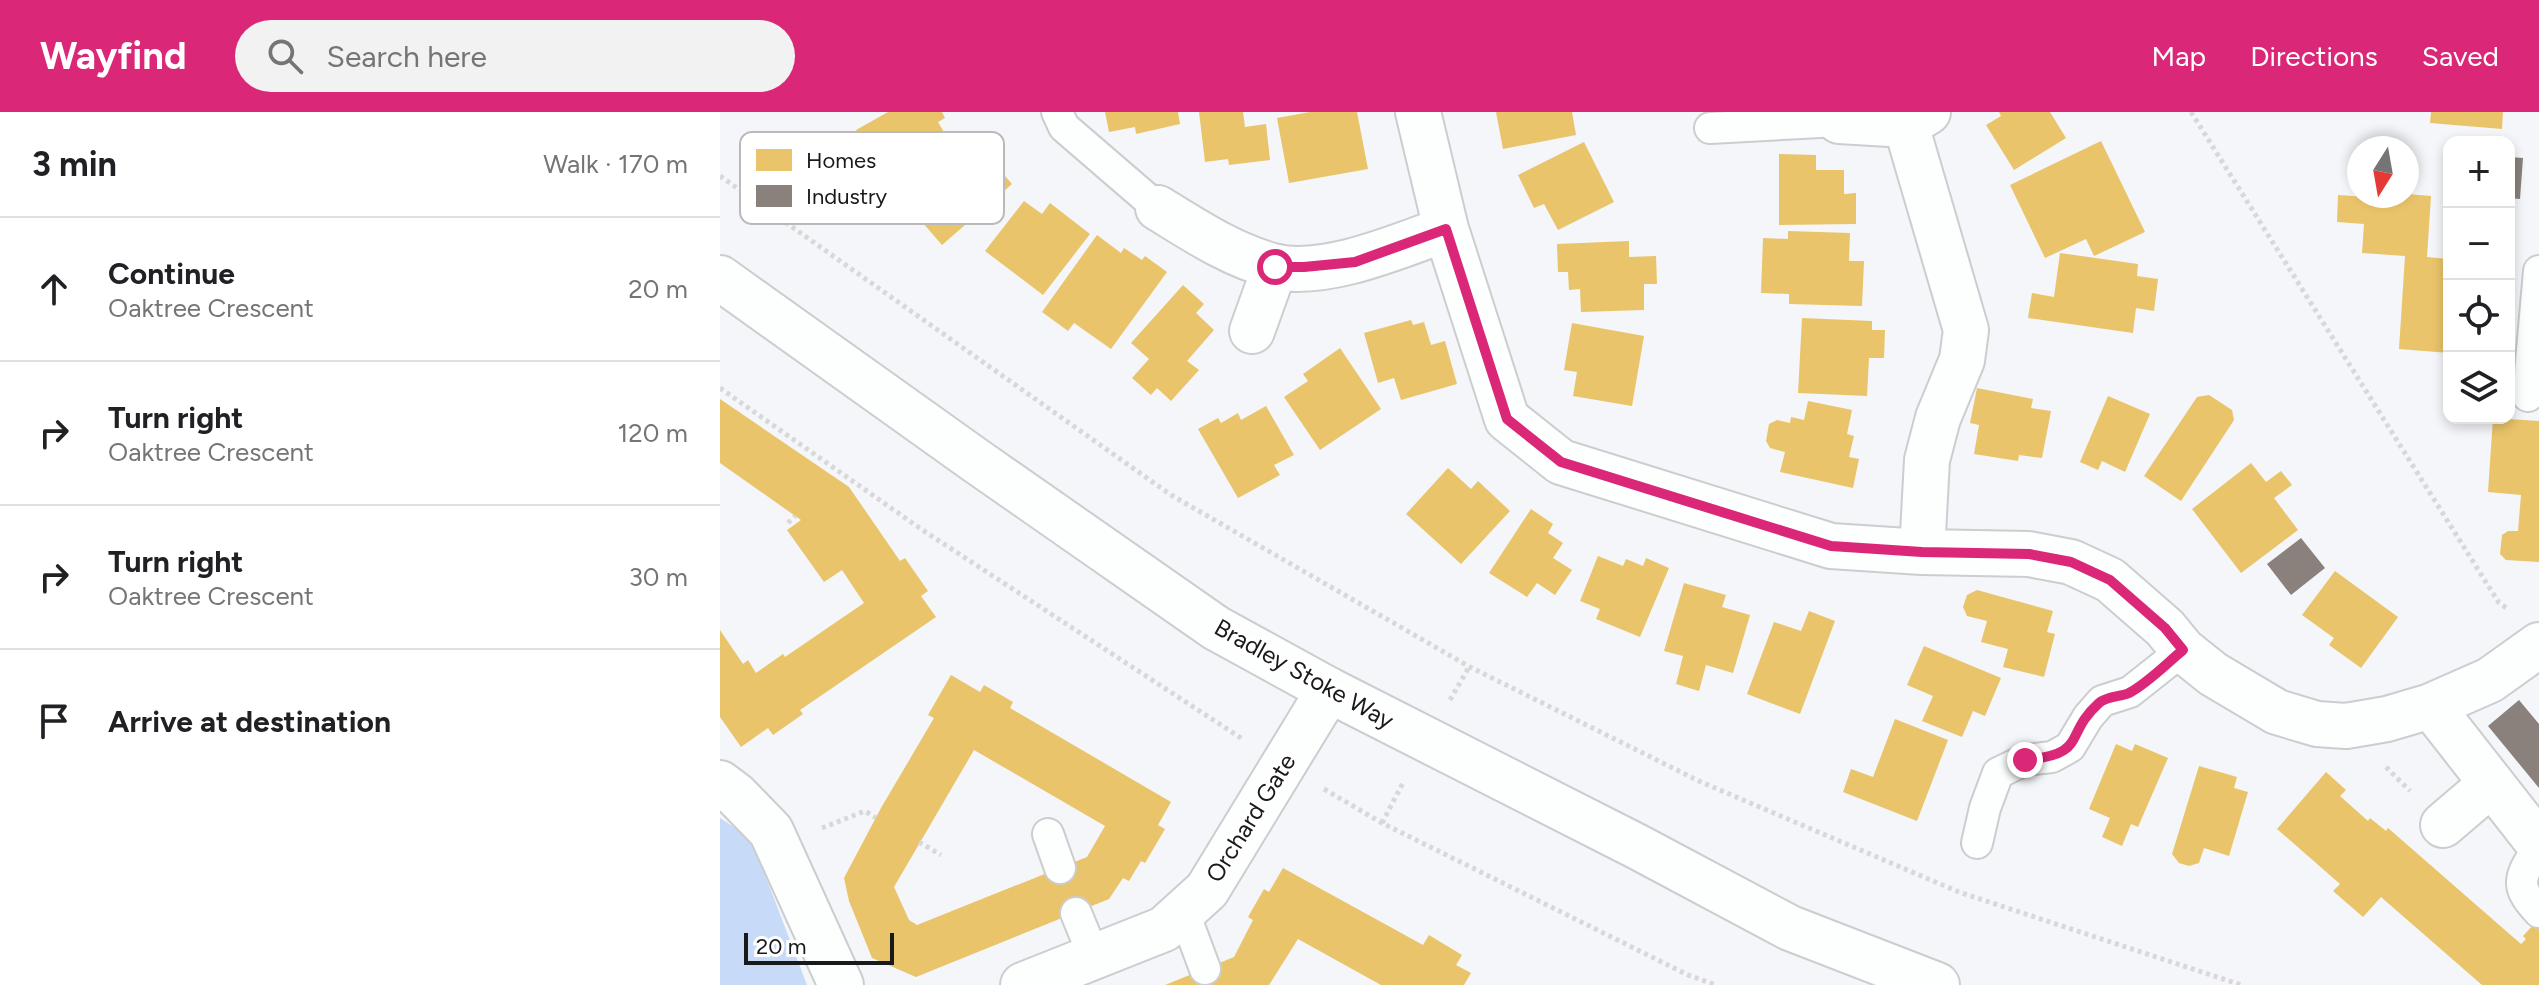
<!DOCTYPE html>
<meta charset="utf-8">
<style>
body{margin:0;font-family:Figtree,sans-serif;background:#f2f2f2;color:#202124}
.controls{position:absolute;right:24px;top:24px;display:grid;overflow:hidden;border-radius:16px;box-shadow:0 4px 12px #0003}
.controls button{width:72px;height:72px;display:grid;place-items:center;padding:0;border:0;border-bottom:2px solid #e0e0e0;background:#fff;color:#202124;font:40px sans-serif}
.compass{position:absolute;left:1627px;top:24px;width:72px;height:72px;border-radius:50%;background:#fff;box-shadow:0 4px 12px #0003;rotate:191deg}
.scale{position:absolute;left:24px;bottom:20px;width:150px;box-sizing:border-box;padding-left:8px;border:4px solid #18191b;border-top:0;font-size:22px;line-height:28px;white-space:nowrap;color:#18191b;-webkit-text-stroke:6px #fff;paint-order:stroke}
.stop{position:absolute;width:24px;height:24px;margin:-18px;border:6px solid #db2777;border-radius:50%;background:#fff}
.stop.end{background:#db2777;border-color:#fff;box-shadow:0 2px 8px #0008}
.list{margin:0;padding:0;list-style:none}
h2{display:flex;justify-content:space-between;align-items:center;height:104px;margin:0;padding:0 32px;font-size:34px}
h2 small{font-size:26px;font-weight:400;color:#757577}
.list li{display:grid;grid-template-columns:52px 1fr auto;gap:24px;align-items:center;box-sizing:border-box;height:144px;padding:0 32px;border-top:2px solid #e0e0e0}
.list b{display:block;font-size:30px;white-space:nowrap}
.list p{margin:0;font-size:26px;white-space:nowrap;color:#757577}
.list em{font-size:26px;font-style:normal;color:#757577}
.icon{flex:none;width:44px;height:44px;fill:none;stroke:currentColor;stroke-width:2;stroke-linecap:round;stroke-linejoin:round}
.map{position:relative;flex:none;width:1819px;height:873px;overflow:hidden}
header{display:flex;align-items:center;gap:48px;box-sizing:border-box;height:112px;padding:0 40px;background:#db2777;color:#fff}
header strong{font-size:38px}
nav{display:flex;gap:44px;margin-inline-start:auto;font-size:28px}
.search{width:560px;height:72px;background:#f2f2f2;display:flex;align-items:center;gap:20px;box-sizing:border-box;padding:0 28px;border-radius:44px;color:#757577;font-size:30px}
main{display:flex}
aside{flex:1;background:#fff}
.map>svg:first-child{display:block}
.green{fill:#c7daf8}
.homes{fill:#e9c46a;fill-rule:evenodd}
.industry{fill:#8a817c}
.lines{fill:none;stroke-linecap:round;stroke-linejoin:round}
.lane-casing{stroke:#cbcdcf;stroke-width:34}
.street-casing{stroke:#cbcdcf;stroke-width:48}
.secondary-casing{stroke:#cbcdcf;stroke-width:48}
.path{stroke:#d8d8da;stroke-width:5;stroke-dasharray:4 4;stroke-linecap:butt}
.lane{stroke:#fdfefe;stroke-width:30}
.street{stroke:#fdfefe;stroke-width:44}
.secondary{stroke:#fdfefe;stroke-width:44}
.route{stroke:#db2777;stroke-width:10}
.labels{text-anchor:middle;stroke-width:8;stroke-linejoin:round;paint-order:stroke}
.street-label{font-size:24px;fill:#18191b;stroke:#fff}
.key{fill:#fff;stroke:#bababb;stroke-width:2}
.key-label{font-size:22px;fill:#18191b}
</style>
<header>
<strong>Wayfind</strong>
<div class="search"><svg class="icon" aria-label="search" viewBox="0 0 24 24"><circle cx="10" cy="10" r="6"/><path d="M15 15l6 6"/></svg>Search here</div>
<nav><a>Map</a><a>Directions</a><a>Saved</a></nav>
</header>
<main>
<aside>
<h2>3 min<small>Walk · 170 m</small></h2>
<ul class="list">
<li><svg class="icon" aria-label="ahead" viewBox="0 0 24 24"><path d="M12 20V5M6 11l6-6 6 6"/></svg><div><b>Continue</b><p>Oaktree Crescent</p></div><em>20 m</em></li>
<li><svg class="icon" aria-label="right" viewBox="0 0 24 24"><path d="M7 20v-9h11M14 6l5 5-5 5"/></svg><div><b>Turn right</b><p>Oaktree Crescent</p></div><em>120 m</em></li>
<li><svg class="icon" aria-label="right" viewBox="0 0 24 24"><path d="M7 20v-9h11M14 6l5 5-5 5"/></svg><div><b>Turn right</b><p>Oaktree Crescent</p></div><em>30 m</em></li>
<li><svg class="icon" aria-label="arrive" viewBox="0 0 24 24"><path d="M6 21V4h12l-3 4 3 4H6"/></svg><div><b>Arrive at destination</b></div></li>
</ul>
</aside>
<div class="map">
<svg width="1819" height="873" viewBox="0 0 1819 873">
<rect width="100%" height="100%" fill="#f4f6f9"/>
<!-- green -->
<path class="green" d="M0,706l31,20 56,147h-87z"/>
<!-- homes -->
<path class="homes" d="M168,0h54l3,6 -7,4 17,29 -66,36 -33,-57z
M385,0h73l2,12 -44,10 -1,-7 -26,5z
M479,0h44l2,15 21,-3 4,36 -41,5 -1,-6 -23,3z
M590,0h47l11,57 -79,14 -12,-65z
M776,0h76l4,23 -73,14z
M1279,0h51l16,26 -52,32 -28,-45 15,-9z
M1711,0h72l-1,17 -72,-6z
M1381,29l44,91 -51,24 -8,-17 -41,19 -35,-73z
M864,30l30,60 -56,28 -14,-26 -10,4 -16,-33z
M260,35l32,37 -70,61 -20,-23 9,-7 -13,-14z
M1059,42l37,1v15h28v24l12,-1v31l-77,1z
M1687,82l24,2 -4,61 22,2v94l-50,-4 6,-93 -43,-3 2,-29 -27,-2 1,-27 29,2z
M304,89l18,13 8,-11 40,31 -47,61 -58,-44z
M1068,119l62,2 -1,28h15l-2,45 -73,-2v-10l-28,-1 2,-55 25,1z
M377,123l24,18 3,-5 18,12 3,-4 22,16 -56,77 -37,-26 -6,8 -26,-19z
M909,129v16l27,-1 1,28h-13v26l-63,2 -1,-23 -11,1 -1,-18h-10l-1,-28z
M1340,141l78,11 -1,12 21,3 -4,32 -18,-3 -3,25 -105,-15 4,-25 22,4z
M463,173l21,19 -8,9 18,17 -27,31 12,9 -28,31 -14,-13 -6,7 -19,-17 17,-19 -18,-16z
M1082,206l70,3v9h13l-1,28h-15l-2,38 -69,-3z
M691,208l2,5 11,-3 7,23 14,-4 12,43 -56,16 -7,-22 -16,5 -14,-50z
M852,211l72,13 -12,70 -59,-10 4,-24 -13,-2z
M620,236l41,61 -61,41 -36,-53 24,-16 -5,-7z
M1257,276l56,11 -2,9 20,3 -9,47 -23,-3 -1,6 -44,-7 5,-29 -9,-2z
M1489,283l23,15 2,10 -53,81 -37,-25 53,-79z
M1388,284l42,18 -25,58 -23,-11 -4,9 -18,-8z
M0,287l129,88 51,74 5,-3 23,33 -7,5 15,21 -136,93 3,4 -30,21 -5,-7 -27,19 -21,-30v-87l23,34 5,-4 8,13 27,-19 2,3 79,-54 -22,-33 -18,12 -37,-52 14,-10 -81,-57z
M1088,289l44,9 -5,24 7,2 -5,21 10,2 -6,29 -73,-16 5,-20 -15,-4 -4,-7 3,-17 8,-4 13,3 1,-6 13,3z
M546,294l28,49 -20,10 6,10 -42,23 -40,-69 20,-11 3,5 17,-10 3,7z
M1773,306l46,3v141l-33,-2 -6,-6 2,-19 6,-4h10l3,-36 -33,-3z
M1531,351l15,19 15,-11 11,14 -18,13 24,32 -57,43 -49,-64z
M728,356l23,21 7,-8 32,30 -49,53 -55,-50z
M811,397l22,15 -5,9 15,10 -10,15 19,12 -17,25 -18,-12 -10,14 -38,-24z
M878,444l25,10 3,-7 17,7 3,-8 23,10 -29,69 -44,-18 4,-10 -20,-8z
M1615,459l63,46 -37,51 -32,-23 5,-7 -32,-23z
M964,471l42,12 -4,12 28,8 -17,58 -27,-8 -7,26 -23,-7 7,-28 -19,-5z
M1257,478l76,21 -6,21 8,2 -11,43 -41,-10 5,-18 -27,-7 6,-21 -20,-5 -4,-9 4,-12z
M1089,499l26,10 -35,93 -53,-20 27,-72 27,9z
M1204,534l77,32 -16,38 -12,-5 -11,26 -40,-16 11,-25 -26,-11z
M231,563l29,17 4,-7 29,17 -3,6 161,94 -13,23 7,4 -20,34 -4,-2 -12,20 -6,-3 -14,21 -193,78 -44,-19 -23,-57 -5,-23 37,-70 53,-90 -6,-3zM254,638l131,76 -18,31 -170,68 -8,-5 -15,-33z
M1175,607l53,21 -31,81 -74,-29 8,-23 22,8z
M1396,632l16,7 3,-7 33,14 -30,69 -7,-3 -9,22 -20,-9 8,-19 -21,-9z
M1479,654l38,11 -3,11 14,4 -19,64 -25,-8 -5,15 -10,3 -10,-3 -7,-9z
M1606,660l20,18 -6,6 28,25 2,-3 16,13 2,-3 133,116 5,-5 -3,-3 12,-13 4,5v57h-57l-101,-88 -18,20 -30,-26 7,-7 -63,-55z
M563,756l140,77 6,-10 33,20 -6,10 15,8 -7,12h-83l-83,-46 -29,46h-104l69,-28 19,-37 -5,-3 16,-28 5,3z"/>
<!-- industry -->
<path class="industry" d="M1789,45l14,1 -3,41 -11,-1z
M1581,426l24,30 -34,27 -24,-31z
M1799,588l20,24v64l-51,-62z"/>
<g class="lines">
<defs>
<path id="lane" d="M337,0l7,15 94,81
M990,16l129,-7
M1808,284l11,-125
M328,722l12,34
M1257,731l8,-35 13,-35 27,-13 27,-3 18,-10 18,-30 14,-16 28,-9 53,-42
M1819,734c-18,30 -27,38 0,66
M463,798l22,59
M356,801l18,44"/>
<path id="street" d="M698,0l28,117 61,190 54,43 270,84 91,6 107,2 42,8 39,18 55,48 18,22 30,24 64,38 40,12 29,2 41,-7 44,-13 59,-26 49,-35
M1119,9l67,4 22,-13
M1186,13l60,205 -4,30 -24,58 -11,42 -5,92
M438,96c36,22 73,47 115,58 50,13 126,-20 173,-37
M532,219l23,-64
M1711,594l108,138
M0,671l16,12 35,36 70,154
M1723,713l48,-41
M303,873l141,-56 43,-39 122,-200"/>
<path id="secondary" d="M0,166l255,182 241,168 113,62 309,157 152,81 147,57"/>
</defs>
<!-- lane casing -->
<use href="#lane" class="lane-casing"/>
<!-- street casing -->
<use href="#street" class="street-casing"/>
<!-- secondary casing -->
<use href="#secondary" class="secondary-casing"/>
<!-- path -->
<path class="path" d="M1471,0l308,491 9,6
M0,64l451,319 299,172 231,115 258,110 282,93
M0,276l201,141 323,211
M68,411l7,-7
M730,588l19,-33
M1666,655l24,24
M604,677l58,34 306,152 28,10
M662,711l22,-42
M102,716l43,-17 11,7
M199,730l22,13"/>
<!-- lane -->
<use href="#lane" class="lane"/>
<!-- street -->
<use href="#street" class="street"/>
<!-- secondary -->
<use href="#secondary" class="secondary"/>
</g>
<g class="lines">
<!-- route -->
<path class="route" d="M555,155h29l51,-5 91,-33 61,190 54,43 270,84 91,6 107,2 42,8 39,18 55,48 18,22c-16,13 -35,33 -54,43 -9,4 -22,3 -30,10 -36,32 -10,51 -74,57"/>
</g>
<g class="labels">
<!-- street labels -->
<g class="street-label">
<text transform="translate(584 562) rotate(29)" y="8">Bradley Stoke Way</text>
<text transform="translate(531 706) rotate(-58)" y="8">Orchard Gate</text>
</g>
</g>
<!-- legend -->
<rect x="20" y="20" width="264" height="92" rx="12" class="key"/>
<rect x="36" y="37" width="36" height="22" fill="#e9c46a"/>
<rect x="36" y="73" width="36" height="22" fill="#8a817c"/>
<g class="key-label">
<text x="86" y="56">Homes</text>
<text x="86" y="92">Industry</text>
</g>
</svg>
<div class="controls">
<button>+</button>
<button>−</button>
<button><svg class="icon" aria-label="locate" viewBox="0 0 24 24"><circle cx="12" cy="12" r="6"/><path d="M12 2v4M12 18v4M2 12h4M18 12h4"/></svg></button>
<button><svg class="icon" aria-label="layers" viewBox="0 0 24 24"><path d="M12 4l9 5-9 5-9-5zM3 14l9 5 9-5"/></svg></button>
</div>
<svg class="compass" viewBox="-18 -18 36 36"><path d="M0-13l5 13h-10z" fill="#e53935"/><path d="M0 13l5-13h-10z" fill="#757577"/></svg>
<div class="scale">20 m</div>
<div class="stop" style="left:555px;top:155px"></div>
<div class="stop end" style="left:1305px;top:648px"></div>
</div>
</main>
